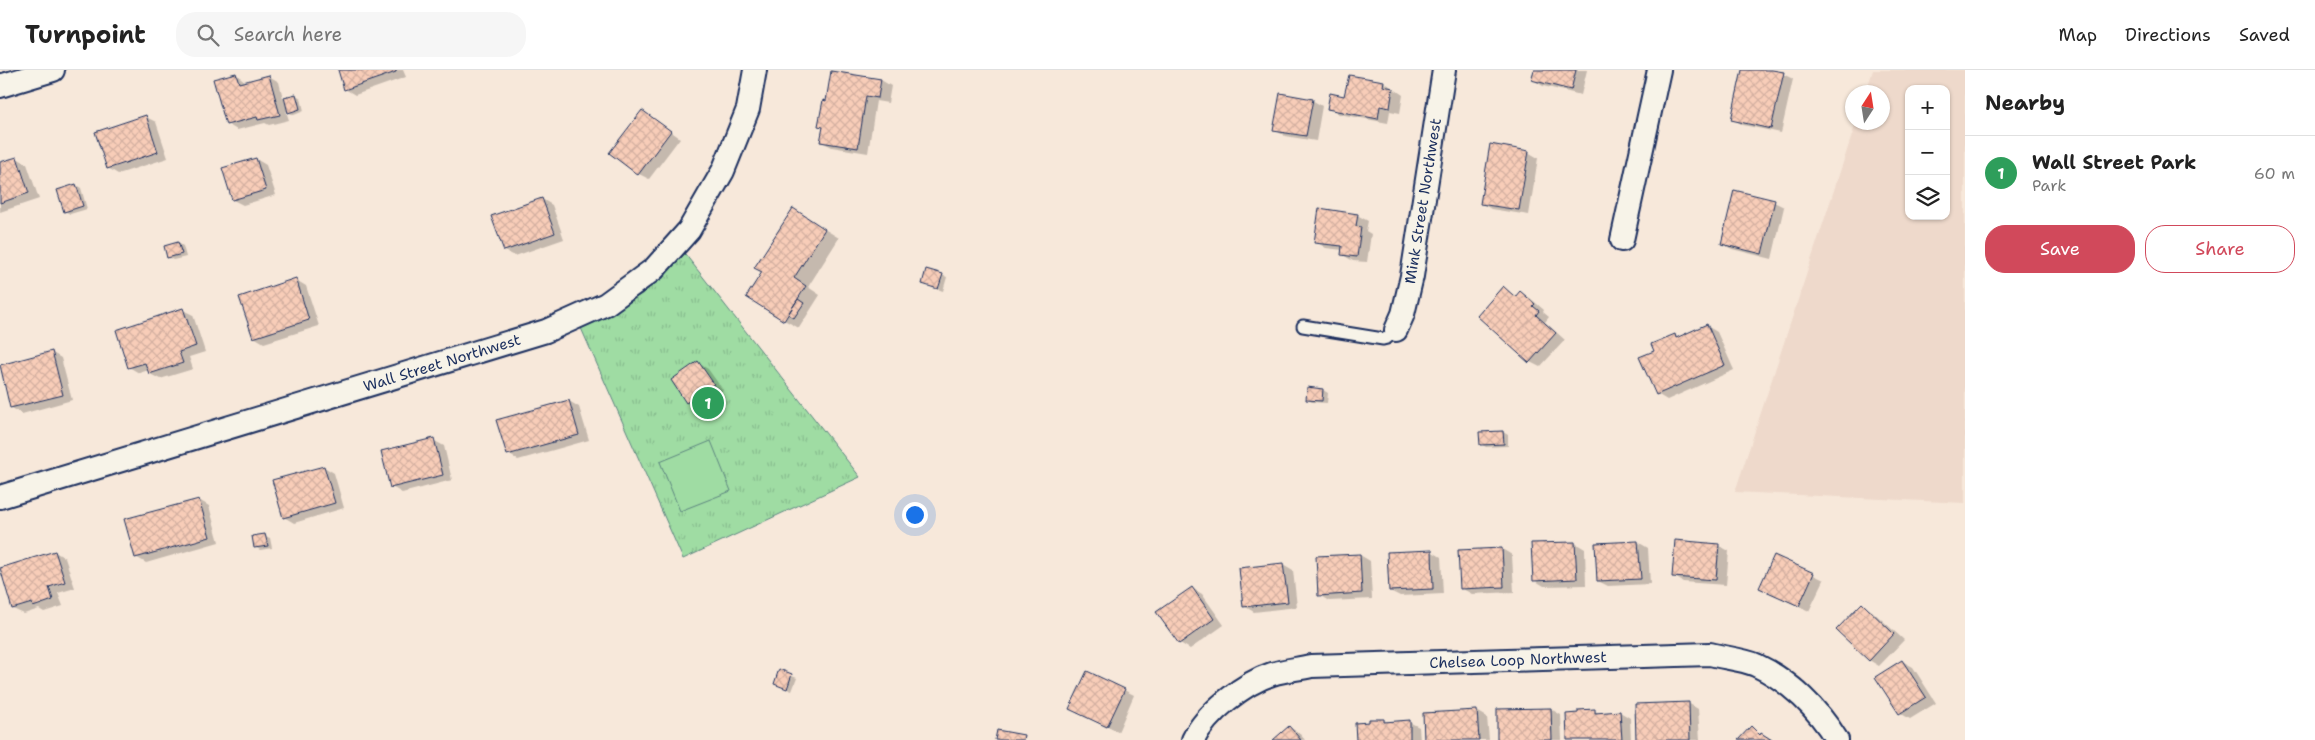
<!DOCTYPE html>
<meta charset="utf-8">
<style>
body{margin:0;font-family:"Shantell Sans",sans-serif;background:#f6f6f6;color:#222}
.controls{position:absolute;right:15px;top:15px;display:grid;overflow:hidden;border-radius:10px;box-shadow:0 1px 4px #0004}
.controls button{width:45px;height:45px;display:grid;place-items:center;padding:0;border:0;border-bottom:1px solid #e0e0e0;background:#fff;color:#222;font:25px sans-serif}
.compass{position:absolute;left:1845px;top:15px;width:45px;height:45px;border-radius:50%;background:#fff;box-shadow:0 1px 4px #0004;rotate:12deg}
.you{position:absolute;left:914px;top:444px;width:18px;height:18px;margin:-12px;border:4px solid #fff;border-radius:50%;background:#1a73e8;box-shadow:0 0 0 8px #1a73e833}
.badge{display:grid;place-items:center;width:32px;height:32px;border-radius:50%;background:#d1495b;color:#fff;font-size:16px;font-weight:700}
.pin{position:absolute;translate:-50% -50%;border:2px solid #fff;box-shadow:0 1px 5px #0006}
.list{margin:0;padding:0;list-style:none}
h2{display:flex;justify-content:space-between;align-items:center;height:65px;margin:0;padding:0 20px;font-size:21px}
h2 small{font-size:16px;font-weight:400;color:#767676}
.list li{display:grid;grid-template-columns:32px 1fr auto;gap:15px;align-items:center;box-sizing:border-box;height:75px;padding:0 20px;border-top:1px solid #e0e0e0}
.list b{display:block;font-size:19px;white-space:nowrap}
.list p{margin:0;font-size:16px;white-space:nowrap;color:#767676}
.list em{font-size:16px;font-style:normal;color:#767676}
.actions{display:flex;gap:10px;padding:15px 20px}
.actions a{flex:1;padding:11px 0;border:1px solid #d1495b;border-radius:20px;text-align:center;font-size:18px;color:#d1495b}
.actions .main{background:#d1495b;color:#fff}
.icon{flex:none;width:28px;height:28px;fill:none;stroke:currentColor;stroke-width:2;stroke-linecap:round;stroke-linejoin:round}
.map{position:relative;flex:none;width:1965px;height:670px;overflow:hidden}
header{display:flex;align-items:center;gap:30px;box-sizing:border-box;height:70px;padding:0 25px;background:#fff;border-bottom:1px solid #e0e0e0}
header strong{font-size:24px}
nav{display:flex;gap:28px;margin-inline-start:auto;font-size:18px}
.search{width:350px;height:45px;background:#f6f6f6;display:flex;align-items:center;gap:12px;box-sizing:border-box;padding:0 18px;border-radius:20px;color:#767676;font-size:19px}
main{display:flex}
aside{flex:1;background:#fff}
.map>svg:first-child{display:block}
.built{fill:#eed9cb;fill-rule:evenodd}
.park{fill:url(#park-tufts);stroke:#5d8680}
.pitch{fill:#9fdca3;stroke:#5d8680}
.shadow{fill:#0003}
.building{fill:url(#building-cross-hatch);stroke:#1b2f5e}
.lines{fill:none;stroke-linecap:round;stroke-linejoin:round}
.service-casing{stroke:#1b2f5e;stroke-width:15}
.minor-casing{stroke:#1b2f5e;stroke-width:26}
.service{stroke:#f7f3e8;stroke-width:11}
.minor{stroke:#f7f3e8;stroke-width:22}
.labels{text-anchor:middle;stroke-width:4;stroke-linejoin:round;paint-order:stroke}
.street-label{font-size:15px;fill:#1b2f5e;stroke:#f7f3e8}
</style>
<header>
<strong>Turnpoint</strong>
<div class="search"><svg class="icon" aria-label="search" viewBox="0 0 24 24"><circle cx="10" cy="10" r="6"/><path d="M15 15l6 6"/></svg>Search here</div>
<nav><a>Map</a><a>Directions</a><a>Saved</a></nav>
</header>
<main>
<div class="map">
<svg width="1965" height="670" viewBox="0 0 1965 670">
<defs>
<pattern id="park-tufts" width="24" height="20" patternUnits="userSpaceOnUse" patternTransform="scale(1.25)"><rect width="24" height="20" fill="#9fdca3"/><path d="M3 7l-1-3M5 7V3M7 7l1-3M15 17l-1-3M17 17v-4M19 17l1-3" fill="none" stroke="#88bd8f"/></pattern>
<pattern id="building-cross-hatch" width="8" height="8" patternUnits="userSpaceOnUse" patternTransform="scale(1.25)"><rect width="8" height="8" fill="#f8cdb8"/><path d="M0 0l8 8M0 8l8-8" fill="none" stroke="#d4b0a1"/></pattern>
</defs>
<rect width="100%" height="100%" fill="#f7e8da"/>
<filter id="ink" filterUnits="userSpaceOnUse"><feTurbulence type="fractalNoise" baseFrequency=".02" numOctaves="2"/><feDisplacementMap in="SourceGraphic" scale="10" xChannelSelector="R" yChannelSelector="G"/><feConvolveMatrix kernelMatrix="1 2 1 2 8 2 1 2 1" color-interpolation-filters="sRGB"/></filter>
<g filter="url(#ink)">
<!-- built -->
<path class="built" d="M1873,0h92v433l-230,-11 121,-369 26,-1v-30h-16zM1909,19h37v127h-37z"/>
<!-- park -->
<path class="park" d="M685,184l175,223 -177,82 -102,-231 61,-34z"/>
<!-- pitch -->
<path class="pitch" d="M711,371l20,50 -51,20 -20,-49z"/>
<!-- shadow -->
<path class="shadow" d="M339,0h64l3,7 -51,18 -10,-6z
M1535,0h52l-6,25 -38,-9 -10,-6z
M1743,0h23l17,4 10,5 -12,54 -38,-8 -10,-6z
M236,4l10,8 23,-6 10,6 4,16 13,-3 5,3 3,13 -10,4 -8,-4 3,9 -20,5 -4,-2 -28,7 -10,-6z
M881,10l10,6 -3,17 -12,-2 -8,52 -36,-6 -10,-5 2,-14 -4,-2 7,-24z
M1384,12l19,13 -3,18 -10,-2 -2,12 -49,-9 -10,-6 16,-11z
M1312,30l10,6 -6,35 -31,-5 -10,-6z
M642,41l38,27 -31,41 -10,-5z
M146,47l10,5 12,36 -50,16 -10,-6z
M1528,82l10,6 -9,57 -38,-6 -10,-6z
M17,88l10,6 12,35 -39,13v-48z
M256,89l10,6 10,30 -33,10 -10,-5z
M76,115l5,3 6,21 -17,5 -5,-3z
M542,129l10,6 12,34 -49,17 -10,-5z
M1774,132l10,5 -12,52 -40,-10 -10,-5z
M1357,145l11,6 -2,10 5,3 -4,28 -14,-1 -10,-6v-5l-17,-2 -10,-6z
M808,149l31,19 -31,49 12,8 -21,33 -15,-8z
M178,173l5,3 3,11 -13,3 -5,-3z
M942,205l5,2 -4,14 -20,-7z
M296,210l10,6 13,40 -55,17 -10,-6z
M1503,218l13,8 4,-4 10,6 14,12 -1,2 6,5 -4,5 20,18 -25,27 -10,-5z
M183,240l10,5 12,37 -16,5 4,12 -33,10 -10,-5 -1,-4 -10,3 -10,-6z
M1707,256l10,6 17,38 -67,30 -10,-6 -1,-43 18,-16 5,3z
M51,282l10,6 11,42 -50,14 -10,-6 -12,-42z
M698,293l10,6 15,21 -26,18 -10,-6z
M1308,318l15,2 5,3 -1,10 -15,-1 -5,-3z
M569,331l10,6 10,33 -71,20 -10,-6z
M1503,362l5,3v11l-22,1 -5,-3z
M433,370l11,6 8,34 -50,13 -10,-6z
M324,397l10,6 10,35 -50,15 -10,-6z
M199,430l10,6 10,36 -73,21 -10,-6z
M265,466l5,2 2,10 -12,2 -5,-3z
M1638,472l10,6 2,36 -42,2 -10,-5z
M1575,473l10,6 1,36 -42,1 -10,-6z
M1718,475l11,6 -3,34 -43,-3 -10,-6z
M1502,479l10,6 2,37 -42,2 -11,-6z
M1431,481l10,6 2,37 -43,2 -10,-5z
M55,482l10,6 10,30 -17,5 5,13 -19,6 -5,-3 -15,5 -11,-5z
M1360,485l10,6 2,38 -43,2 -10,-6z
M1775,486l49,24 -15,31 -48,-23z
M1283,494l10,6 4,37 -43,5 -10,-6z
M1192,518l10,6 22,31 -34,24 -10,-6 -22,-31z
M1862,535l10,6 32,29 -25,26 -10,-6z
M1902,591l11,6 23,36 -26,16 -10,-6 -23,-36z
M780,601l17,7 -5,13 -17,-7z
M1124,620l10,5 -16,37 -37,-18z
M1688,633l10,6 2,31h-62z
M1551,639l10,6 1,25h-63z
M1477,641l10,6 2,23h-63z
M1595,641l5,3 20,-2 10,6 1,22h-63z
M1384,650l4,3 21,-1 10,5 1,13h-63z
M1289,657l10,6 6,7h-31z"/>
<!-- building -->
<path class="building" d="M338,0h58v2l-52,18z
M1534,0h42l-5,20 -40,-10z
M1742,0h30l12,2 -13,57 -40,-9z
M831,1l50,8 -3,19 -12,-2 -8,52 -38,-6 3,-15 -5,-1 5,-26 3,1z
M236,3l3,10 30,-8 11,40 -22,5 -1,-3 -31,8 -13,-46z
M1349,5l35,6 -1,5 10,2 -3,20 -10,-2 -2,13 -51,-10 3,-16 14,3z
M1280,23l33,6 -7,37 -33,-5z
M296,24l4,15 -12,4 -4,-16z
M642,40l29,21 -33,44 -29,-22z
M146,45l12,37 -51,17 -12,-37z
M1490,74l39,7 -10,59 -39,-6z
M17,87l12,36 -29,10v-41z
M256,88l10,32 -34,10 -10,-32z
M76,114l7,22 -19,6 -7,-22z
M1734,120l41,10 -13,54 -41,-10z
M542,128l13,35 -51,18 -13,-35z
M793,138l32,21 -31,49 12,8 -22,35 -38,-24 16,-25 -8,-4z
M1319,138l39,6 -2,12 5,1 -4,30 -16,-2 1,-9 -28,-3z
M178,172l4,12 -15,4 -3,-12z
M926,199l17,5 -5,15 -16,-5z
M296,208l13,42 -56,18 -14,-41z
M1503,216l12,11 5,-6 15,13 -2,2 6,5 -3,4 20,18 -27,30 -52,-47z
M798,229l6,4 -10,15 -6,-4z
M183,238l13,38 -17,6 4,11 -34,11 -4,-11 -17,5 -12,-38z
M1707,254l18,41 -69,30 -17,-38 15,-6 -3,-7 24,-10 1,4z
M52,281l11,44 -53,13 -10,-43z
M698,291l16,23 -28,19 -15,-23z
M1307,317l16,2 -1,12 -16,-1z
M569,330l10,35 -72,20 -11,-35z
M1503,361l1,13 -24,1 -1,-13z
M434,368l9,37 -53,13 -9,-37z
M324,396l11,37 -52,15 -11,-38z
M199,429l11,38 -75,21 -11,-39z
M265,464l3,12 -14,2 -2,-12z
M1675,470l44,4 -3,36 -44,-3z
M1638,471l3,38 -44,2 -2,-38z
M1575,472l2,37 -44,2 -2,-38z
M1502,478l2,39 -44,2 -2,-39z
M1432,480l1,39 -44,2 -2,-39z
M55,481l10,31 -16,5 4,13 -20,7 -1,-4 -20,6 -12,-41z
M1360,484l2,39 -44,3 -2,-40z
M1774,485l40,18 -15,33 -40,-18z
M1283,493l5,39 -45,5 -4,-39z
M1192,517l22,32 -35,25 -23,-32z
M1862,533l32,31 -25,27 -33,-31z
M1902,590l24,37 -27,17 -24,-37z
M779,599l13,5 -5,15 -13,-5z
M1087,601l38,18 -18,38 -38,-18z
M1689,632l1,38h-54l-1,-36z
M1551,638l1,32h-55v-31z
M1595,639v4l25,-2 2,29h-55l-1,-26 12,-1v-3z
M1477,640l2,30h-55l-1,-27z
M1369,649h15v3l26,-2v20h-54l-1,-17 14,-1z
M1289,656l12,14h-28z
M1751,656l9,9 1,-2 11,7h-34z
M997,660l27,5 -1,5h-28z"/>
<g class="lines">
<defs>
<path id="service" d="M1303,256l80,13 4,-1 9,-8"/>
<path id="minor" d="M0,16l53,-16
M1622,170l37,-170
M1396,260l7,-16 9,-38 32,-206
M0,427l546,-166 60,-27 48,-35 35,-39 34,-59 25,-62 7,-39
M1193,670c13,-27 51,-57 79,-66 13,-4 26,-5 39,-8l399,-12c15,4 32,5 46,11 34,16 62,44 81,75"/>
</defs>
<!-- service casing -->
<use href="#service" class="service-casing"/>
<!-- minor casing -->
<use href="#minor" class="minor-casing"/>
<!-- service -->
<use href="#service" class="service"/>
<!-- minor -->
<use href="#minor" class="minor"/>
</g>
</g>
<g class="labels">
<!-- street labels -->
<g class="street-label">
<text transform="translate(1423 131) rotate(-81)" y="5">Mink Street Northwest</text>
<text transform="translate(442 293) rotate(-17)" y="5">Wall Street Northwest</text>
<text transform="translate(1518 590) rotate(-2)" y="5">Chelsea Loop Northwest</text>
</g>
</g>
</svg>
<div class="controls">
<button>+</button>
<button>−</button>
<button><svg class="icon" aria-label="layers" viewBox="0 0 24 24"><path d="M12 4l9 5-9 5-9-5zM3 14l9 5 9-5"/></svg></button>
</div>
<svg class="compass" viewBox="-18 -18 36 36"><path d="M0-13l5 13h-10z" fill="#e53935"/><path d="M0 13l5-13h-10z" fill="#767676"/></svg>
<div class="you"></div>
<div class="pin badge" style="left:708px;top:333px;background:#2e9e5b">1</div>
</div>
<aside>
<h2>Nearby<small></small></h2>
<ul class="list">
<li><span class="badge" style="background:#2e9e5b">1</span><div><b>Wall Street Park</b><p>Park</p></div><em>60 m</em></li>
</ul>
<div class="actions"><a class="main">Save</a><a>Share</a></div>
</aside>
</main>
